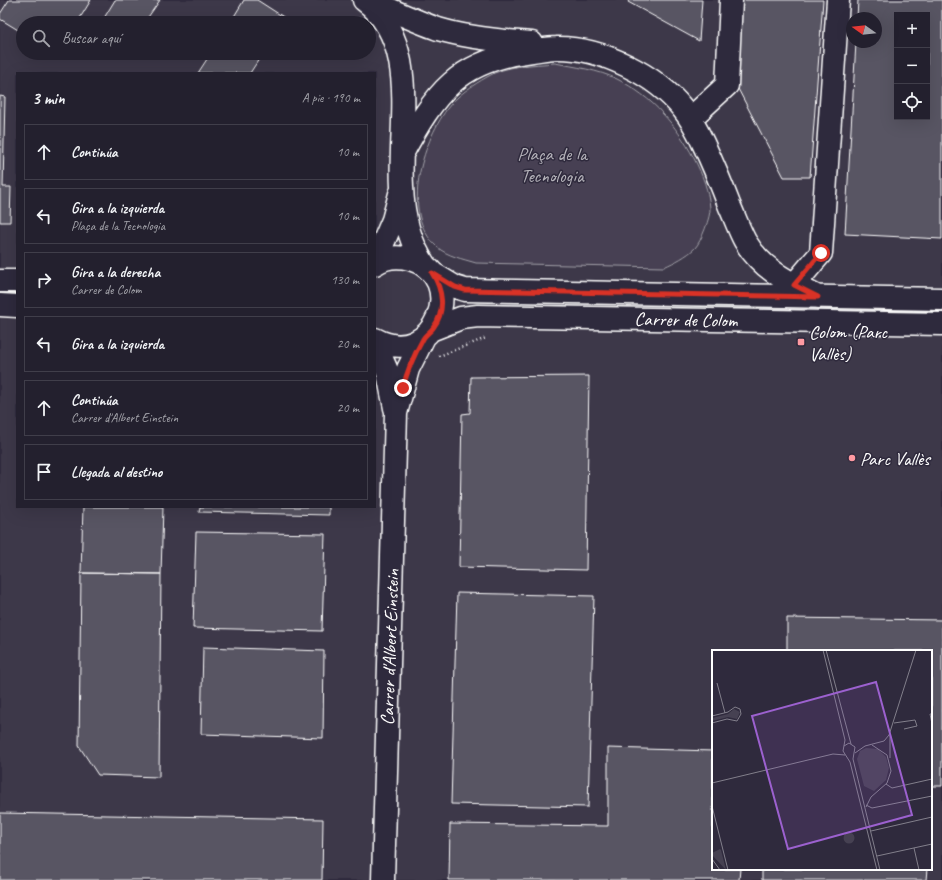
<!DOCTYPE html>
<html lang="es">
<meta charset="utf-8">
<style>
body{margin:0;font-family:Caveat,sans-serif;background:#2f2d3a;color:#f1f3f6}
.controls{position:absolute;right:12px;top:12px;display:grid;overflow:hidden;border-radius:0px;box-shadow:0 4px 16px #0002}
.controls button{width:36px;height:36px;display:grid;place-items:center;padding:0;border:0;border-bottom:1px solid #403e4a;background:#23202e;color:#f1f3f6;font:20px sans-serif}
.compass{position:absolute;left:846px;top:12px;width:36px;height:36px;border-radius:50%;background:#23202e;box-shadow:0 4px 16px #0002;rotate:285deg}
.stop{position:absolute;width:12px;height:12px;margin:-9px;border:3px solid #d93025;border-radius:50%;background:#fff}
.stop.end{background:#d93025;border-color:#fff;box-shadow:0 1px 4px #0008}
.list{margin:0;padding:0;list-style:none}
h2{display:flex;justify-content:space-between;align-items:center;height:52px;margin:0;padding:0 16px;font-size:17px}
h2 small{font-size:13px;font-weight:400;color:#a3a3aa}
.list li{display:grid;grid-template-columns:26px 1fr auto;gap:12px;align-items:center;box-sizing:border-box;height:56px;margin:0 8px 8px;padding:0 8px;border:1px solid #403e4a;border-radius:0px}
.list b{display:block;font-size:15px;white-space:nowrap}
.list p{margin:0;font-size:13px;white-space:nowrap;color:#a3a3aa}
.list em{font-size:13px;font-style:normal;color:#a3a3aa}
.icon{flex:none;width:22px;height:22px;fill:none;stroke:currentColor;stroke-width:2;stroke-linecap:round;stroke-linejoin:round}
.map{position:relative;flex:none;width:942px;height:880px;overflow:hidden}
.search{position:absolute;background:#23202e;box-shadow:0 4px 16px #0002;left:16px;top:16px;width:360px;height:44px;display:flex;align-items:center;gap:10px;box-sizing:border-box;padding:0 14px;border-radius:22px;color:#a3a3aa;font-size:15px}
.panel{position:absolute;background:#23202e;box-shadow:0 4px 16px #0002;left:16px;top:72px;width:360px;height:436px;border-radius:0px}
.map>svg:first-child{display:block}
.built{fill:#3c3749;fill-rule:evenodd}
.green{fill:#464152;stroke:#a2a0a8}
.building{fill:#595564;stroke:#fff;fill-rule:evenodd}
.lines{fill:none;stroke-linecap:round;stroke-linejoin:round}
.minor-casing{stroke:#fff;stroke-width:25}
.path{stroke:#fff;stroke-width:2.5;stroke-dasharray:1 3;stroke-linecap:butt}
.minor{stroke:#2f2a3d;stroke-width:22}
.route{stroke:#d93025;stroke-width:5}
.poi-dot{fill:#ff9aa2;stroke:#2f2a3d;stroke-width:1.5}
.labels{text-anchor:middle;stroke-width:3;stroke-linejoin:round;paint-order:stroke}
.park-label{font-size:19px;fill:#b5b3ba;stroke:#2f2a3d}
.street-label{font-size:19px;fill:#fff;stroke:#2f2a3d}
.poi-label{font-size:19px;fill:#fff;stroke:#2f2a3d;text-anchor:start}
.inset-road{fill:none;stroke:#827f8b;stroke-width:1}
.view{fill:#9c61cf;fill-opacity:0.15;stroke:#9c61cf;stroke-width:2}
.inset-edge{fill:none;stroke:#fff;stroke-width:2}
</style>
<div class="map">
<svg width="942" height="880" viewBox="0 0 942 880">
<rect width="100%" height="100%" fill="#2f2a3d"/>
<filter id="ink" filterUnits="userSpaceOnUse"><feTurbulence type="fractalNoise" baseFrequency=".025" numOctaves="2"/><feDisplacementMap in="SourceGraphic" scale="8" xChannelSelector="R" yChannelSelector="G"/><feConvolveMatrix kernelMatrix="1 2 1 2 8 2 1 2 1" color-interpolation-filters="sRGB"/></filter>
<g filter="url(#ink)">
<!-- built -->
<path class="built" d="M0,0h942v880h-942zM897,15h30v102h-30zM852,18h24v24h-24zM23,23h346v30h-346zM17,73h358v434h-358zM713,651h218v218h-218z"/>
<!-- green -->
<path class="green" d="M555,63c21,4 43,7 62,16 16,8 34,21 46,35 21,22 45,63 47,94 1,8 -9,34 -15,40 -8,8 -20,14 -31,19l-188,-4c-13,-4 -29,-7 -39,-16 -37,-34 -15,-103 10,-138 9,-13 26,-24 40,-32 19,-12 46,-12 68,-14z"/>
<!-- building -->
<path class="building" d="M9,0h82l-14,23h-54v10l-23,-14v-5z
M115,0h45l-16,23h-43z
M244,0h13l28,18 -3,5h-52z
M629,0h73l-3,41 -71,-39z
M741,0h82l-13,177h-26l-49,-94z
M858,0h84v239l-97,-5 11,-192h20v-24h-19zM897,15h30v102h-30z
M211,53h52l-13,20h-52z
M0,96l5,1 -2,90h8l-1,35h-10z
M589,376l-3,194 -127,-3 3,-153 8,-1 1,-36z
M83,507h80l-2,67 -80,-1z
M200,507h129v8l-130,-3z
M196,532l129,2 -3,97 -129,-3z
M81,573l80,1 -2,203 -61,-2 -19,-29z
M457,593l137,3 -6,211 -137,-3z
M787,618l155,2v166h-11v-135h-144z
M203,647l121,4 -1,87 -122,-4z
M608,748l105,3v118h27l-1,11h-290l1,-56 158,2z
M0,813l323,6 -1,61h-322z
M762,869h165l-1,11h-164z"/>
<g class="lines">
<defs>
<path id="minor" d="M364,0c57,42 34,126 38,187 1,28 8,57 24,80
M370,1c22,9 45,20 68,28 31,9 62,12 94,14
M690,119l37,-34 4,-85
M402,154c33,-61 56,-94 130,-103 8,-1 16,-3 24,-3 45,-1 100,27 127,61 8,10 15,23 20,34 10,21 19,43 27,64 5,11 9,23 15,34 17,29 44,41 73,56
M375,262l18,-42 7,-26
M375,264c10,-7 23,-8 35,-5 61,18 24,112 -35,80
M432,273l23,14 10,3 477,9
M0,281h17
M794,285l27,-32 17,-253
M0,305l17,1
M433,329l28,-11 17,-2 464,8
M375,343l13,30 7,35
M383,880l13,-467 12,-44 16,-32"/>
</defs>
<!-- minor casing -->
<use href="#minor" class="minor-casing"/>
<!-- path -->
<path class="path" d="M439,356l47,-18"/>
<!-- minor -->
<use href="#minor" class="minor"/>
</g>
</g>
<g class="lines" filter="url(#ink)">
<!-- route -->
<path class="route" d="M403,388c4,-18 11,-33 20,-49 2,-4 7,-7 10,-11 13,-17 10,-38 -1,-55l23,14 10,3 353,7 -24,-12 27,-32"/>
</g>
<!-- markers -->
<g class="poi-dot">
<rect x="797" y="338" width="8" height="8" rx="2"/>
<circle cx="852" cy="458" r="4"/>
</g>
<g class="labels">
<!-- park labels -->
<g class="park-label">
<text x="552" y="160">Plaça de la<tspan x="552" dy="22">Tecnologia</tspan></text>
</g>
<!-- street labels -->
<g class="street-label">
<text transform="translate(686 319) rotate(1)" y="7">Carrer de Colom</text>
<text transform="translate(389 647) rotate(-88)" y="7">Carrer d'Albert Einstein</text>
</g>
<!-- poi labels -->
<g class="poi-label">
<text x="809" y="338">Colom (Parc<tspan x="809" dy="22">Vallès)</tspan></text>
<text x="860" y="465">Parc Vallès</text>
</g>
</g>
<!-- overview -->
<g transform="translate(712 650)">
<rect width="220" height="220" fill="#2f2a3d"/>
<path d="M22,59l6,3 -3,7 -9,-2 -16,4v-3l16,-4zM154,98l12,1 8,8 3,11 -3,12 -12,11 -10,-5 -7,-27 3,-8zM131.5 188a5.5 5.5 0 1 1 11 0a5.5 5.5 0 1 1-11 0ZM8,199l1,1 5,20 -14,-15v-2z" fill="#464152"/>
<path class="inset-road" d="M111,0l22,90 -2,11 7,11 27,108M114,0l25,94M5,33l8,30M220,64h-2l2,10M0,66l16,-4 7,-5 5,2 1,5 -4,7 -10,-2 -15,4M182,73l21,-3 2,6 -13,3M178,85v23M132,96l5,-3 6,4 -2,12 27,111M143,103l10,-7 19,-5 5,-6 27,-85M0,133l121,-29 12,1M174,134l6,4 40,-9M154,155l6,3 60,-12M0,156l16,64M154,157l5,-10 16,-14 4,-12 -4,-16 -15,-10M159,181l61,-14M202,198l5,22M165,206l55,-12M0,209l8,11"/>
<path class="view" d="M164,32l36,133 -124,34 -36,-133z"/>
<rect width="220" height="220" class="inset-edge"/>
</g>
</svg>
<div class="controls">
<button>+</button>
<button>−</button>
<button><svg class="icon" aria-label="locate" viewBox="0 0 24 24"><circle cx="12" cy="12" r="6"/><path d="M12 2v4M12 18v4M2 12h4M18 12h4"/></svg></button>
</div>
<svg class="compass" viewBox="-18 -18 36 36"><path d="M0-13l5 13h-10z" fill="#e53935"/><path d="M0 13l5-13h-10z" fill="#a3a3aa"/></svg>
<div class="stop" style="left:821px;top:253px"></div>
<div class="stop end" style="left:403px;top:388px"></div>
<div class="search"><svg class="icon" aria-label="search" viewBox="0 0 24 24"><circle cx="10" cy="10" r="6"/><path d="M15 15l6 6"/></svg>Buscar aquí</div>
<section class="panel">
<h2>3 min<small>A pie · 190 m</small></h2>
<ul class="list">
<li><svg class="icon" aria-label="ahead" viewBox="0 0 24 24"><path d="M12 20V5M6 11l6-6 6 6"/></svg><div><b>Continúa</b></div><em>10 m</em></li>
<li><svg class="icon" aria-label="left" viewBox="0 0 24 24"><path d="M17 20v-9H6M10 6l-5 5 5 5"/></svg><div><b>Gira a la izquierda</b><p>Plaça de la Tecnologia</p></div><em>10 m</em></li>
<li><svg class="icon" aria-label="right" viewBox="0 0 24 24"><path d="M7 20v-9h11M14 6l5 5-5 5"/></svg><div><b>Gira a la derecha</b><p>Carrer de Colom</p></div><em>130 m</em></li>
<li><svg class="icon" aria-label="left" viewBox="0 0 24 24"><path d="M17 20v-9H6M10 6l-5 5 5 5"/></svg><div><b>Gira a la izquierda</b></div><em>20 m</em></li>
<li><svg class="icon" aria-label="ahead" viewBox="0 0 24 24"><path d="M12 20V5M6 11l6-6 6 6"/></svg><div><b>Continúa</b><p>Carrer d'Albert Einstein</p></div><em>20 m</em></li>
<li><svg class="icon" aria-label="arrive" viewBox="0 0 24 24"><path d="M6 21V4h12l-3 4 3 4H6"/></svg><div><b>Llegada al destino</b></div></li>
</ul>
</section>
</div>
